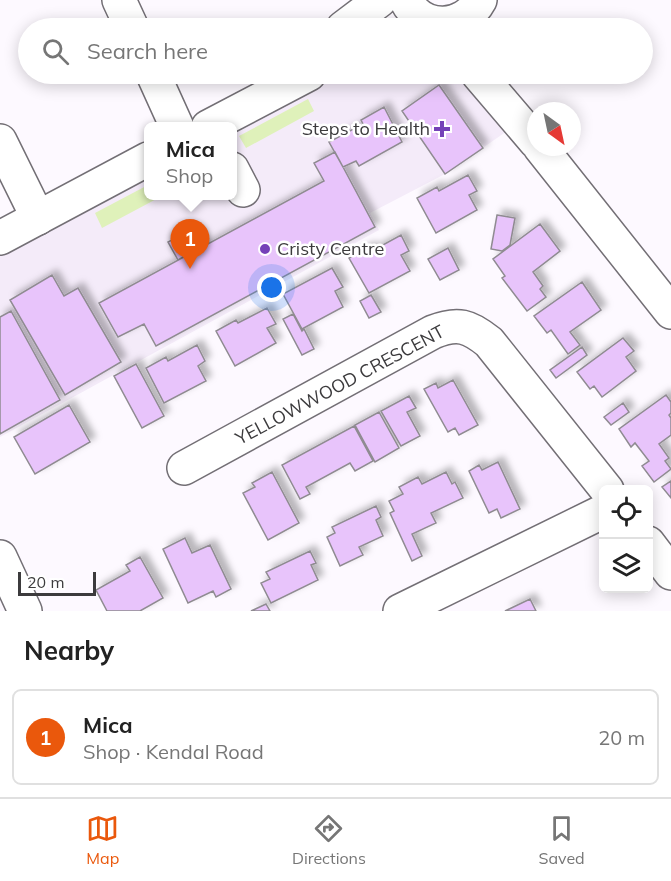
<!DOCTYPE html>
<meta charset="utf-8">
<style>
body{margin:0;font-family:Mulish,sans-serif;background:#f2f2f2;color:#222}
.controls{position:absolute;right:18px;bottom:18px;display:grid;overflow:hidden;border-radius:9px;box-shadow:0 3px 15px #0003}
.controls button{width:54px;height:54px;display:grid;place-items:center;padding:0;border:0;border-bottom:2px solid #e0e0e0;background:#fff;color:#222;font:30px sans-serif}
.compass{position:absolute;left:527px;top:102px;width:54px;height:54px;border-radius:50%;background:#fff;box-shadow:0 3px 15px #0003;rotate:147deg}
.scale{position:absolute;left:18px;bottom:15px;width:78px;box-sizing:border-box;padding-left:6px;border:3px solid #3c3b3d;border-top:0;font-size:16px;line-height:21px;white-space:nowrap;color:#3c3b3d;-webkit-text-stroke:4px #fff;paint-order:stroke}
.you{position:absolute;left:272px;top:288px;width:21px;height:21px;margin:-15px;border:4px solid #fff;border-radius:50%;background:#1a73e8;box-shadow:0 0 0 9px #1a73e833}
.badge{display:grid;place-items:center;width:39px;height:39px;border-radius:50%;background:#ea580c;color:#fff;font-size:20px;font-weight:700}
.pin{position:absolute;translate:-50% -50px;filter:drop-shadow(0 2px 3px #0008)}
.pin::after{content:'';position:absolute;top:32px;width:21px;height:18px;background:inherit;clip-path:polygon(0 0,100% 0,50% 100%)}
.popup{position:absolute;left:144px;top:122px;width:93px;height:78px;box-sizing:border-box;display:grid;place-content:center;border-radius:9px;background:#fff;filter:drop-shadow(0 2px 4px #0005);font-size:20px;white-space:nowrap;color:#767676}
.popup b{font-size:22px;color:#222}
.popup::after{content:'';position:absolute;left:50%;top:100%;margin-left:-12px;border:12px solid transparent;border-top-color:#fff}
.list{margin:0;padding:0;list-style:none}
h2{display:flex;justify-content:space-between;align-items:center;height:78px;margin:0;padding:0 24px;font-size:26px}
h2 small{font-size:20px;font-weight:400;color:#767676}
.list li{display:grid;grid-template-columns:39px 1fr auto;gap:18px;align-items:center;box-sizing:border-box;height:96px;margin:0 12px 12px;padding:0 12px;border:2px solid #e0e0e0;border-radius:9px}
.list b{display:block;font-size:22px;white-space:nowrap}
.list p{margin:0;font-size:20px;white-space:nowrap;color:#767676}
.list em{font-size:20px;font-style:normal;color:#767676}
.icon{flex:none;width:33px;height:33px;fill:none;stroke:currentColor;stroke-width:2;stroke-linecap:round;stroke-linejoin:round}
.map{position:relative;flex:none;width:671px;height:611px;overflow:hidden}
.search{position:absolute;background:#fff;box-shadow:0 3px 15px #0003;left:18px;right:18px;top:18px;height:66px;display:flex;align-items:center;gap:15px;box-sizing:border-box;padding:0 21px;border-radius:33px;color:#767676;font-size:22px}
.sheet{height:186px;background:#fff}
nav{display:flex;justify-content:space-around;align-items:center;box-sizing:border-box;height:84px;border-top:2px solid #e0e0e0;background:#fff;font-size:16px;color:#767676}
nav a{display:grid;justify-items:center;gap:3px}
nav .on{color:#ea580c}
.map>svg:first-child{display:block}
.built{fill:#f4ebf9}
.green{fill:#dff1ba}
.building{fill:#e8c4fb;stroke:#8f8b91;stroke-width:1.5;filter:url(#shadow)}
.lines{fill:none;stroke-linecap:round;stroke-linejoin:round}
.minor-casing{stroke:#736f75;stroke-width:36}
.major-casing{stroke:#736f75;stroke-width:36}
.minor{stroke:#fff;stroke-width:33}
.major{stroke:#fff;stroke-width:33}
.poi-dot{fill:#7541b8;stroke:#fff;stroke-width:2}
.labels{text-anchor:middle;stroke-width:5;stroke-linejoin:round;paint-order:stroke}
.poi-label{font-size:18px;fill:#3c3b3d;stroke:#fff;text-anchor:end}
.street-label{font-size:18px;fill:#3c3b3d;stroke:#fff}
</style>
<div class="map">
<svg width="671" height="611" viewBox="0 0 671 611">
<defs>
<filter id="shadow"><feDropShadow dx="5.5" dy="-5.5" stdDeviation="3" flood-color="#0004"/></filter>
</defs>
<rect width="100%" height="100%" fill="#fdf9ff"/>
<!-- built -->
<path class="built" d="M309,74h169l42,48 -75,52 -75,39 9,17 -379,207v-199l148,-79v37h84v-69z"/>
<!-- green -->
<path class="green" d="M308,99l6,12 -68,37 -7,-12z
M148,185v11h14l-60,32 -7,-15z"/>
<!-- building -->
<path class="building" d="M439,85l44,63 -38,26 -43,-63z
M384,107l18,35 -43,24 -3,-5 -13,6 -14,-25 34,-18 -2,-4z
M335,152l40,75 -219,119 -12,-22 -26,13 -19,-34 225,-122 -10,-18z
M468,175l9,16 -8,4 8,15 -41,23 -19,-35 20,-11 2,4z
M497,215l18,3 -5,27 -8,6 -11,-2z
M540,224l20,27 -27,21 10,14 -3,3 6,8 -19,14 -25,-33 3,-2 -12,-17z
M185,233l9,18 -16,9 -10,-18z
M401,235l8,16 -8,4 9,16 -41,22 -20,-35 21,-11 2,4z
M448,248l11,22 -19,10 -12,-21z
M332,268l11,19 -8,4 8,16 -41,22 -19,-35z
M52,275l12,21 14,-8 43,74 -56,33 -55,-95z
M582,282l19,28 -31,22 10,13 -12,9 -17,-24 -4,3 -13,-17z
M371,295l10,17 -12,6 -9,-17z
M267,308l9,16 -9,4 9,15 -41,23 -19,-35 20,-11 2,3z
M11,311l49,89 -60,34v-117z
M293,314l9,17 2,-2 10,20 -12,6 -19,-36z
M623,338l11,13 -8,6 10,14 -34,26 -8,-11 -4,3 -13,-17z
M197,345l8,16 -7,5 8,15 -42,22 -18,-35 20,-11 2,4z
M582,347l5,8 -31,23 -6,-8z
M136,364l28,52 -22,12 -28,-52z
M453,380l25,45 -19,10 -4,-7 -7,4 -24,-43 12,-6 2,5z
M666,395l5,7v11l-2,2 2,3v17l-12,9 10,14 -4,3 6,8 -17,13 -12,-16 7,-5 -14,-18 -4,4 -12,-18z
M409,396l7,12 -9,4 13,24 -19,10 -20,-35z
M623,403l6,9 -18,13 -7,-8z
M69,405l21,37 -55,32 -21,-37z
M379,412l20,36 -24,14 -20,-37z
M354,426l19,35 -18,10 -5,-8 -44,24 4,7 -10,5 -18,-34z
M498,462l22,47 -19,9 -4,-9 -8,4 -20,-42 10,-6 3,5z
M272,472l27,51 -31,17 -25,-47 12,-6 -3,-4z
M446,472l6,12 3,-2 8,16 -32,15 5,10 -24,11 10,22 -10,5 -22,-48 4,-2 -5,-10 14,-7 -4,-7 19,-10 4,7z
M671,481v17l-9,-11z
M376,506l5,11 -5,3 7,16 -24,11 4,8 -23,11 -13,-29 8,-4 -3,-6z
M185,538l7,15 18,-8 21,44 -15,8 -3,-6 -25,12 -25,-54z
M310,551l6,12 -5,2 7,15 -47,23 -10,-20 9,-4 -4,-7z
M140,557l23,41 -23,13h-33l-11,-21 34,-19 -4,-6z
M530,599l6,12h-31z
M266,604l4,7h-19z"/>
<g class="lines">
<defs>
<path id="minor" d="M119,0l13,28
M153,74l24,53
M478,74l58,68
M0,141l38,77
M540,147l131,165
M232,169l11,21
M184,468l249,-136c25,-10 36,-6 56,10l118,148
M648,543l23,30
M0,557l25,54
M400,611l204,-100"/>
<path id="major" d="M406,0c16,32 58,30 74,0
M343,28l37,-28
M208,127l101,-53
M0,238l148,-79"/>
</defs>
<!-- minor casing -->
<use href="#minor" class="minor-casing"/>
<!-- major casing -->
<use href="#major" class="major-casing"/>
<!-- minor -->
<use href="#minor" class="minor"/>
<!-- major -->
<use href="#major" class="major"/>
</g>
<!-- markers -->
<g class="poi-dot">
<path d="M439 120h6v6h6v6h-6v6h-6v-6h-6v-6h6z"/>
<circle cx="265" cy="249" r="6"/>
</g>
<g class="labels">
<!-- poi labels -->
<g class="poi-label">
<text x="430" y="135">Steps to Health</text>
<text x="277" y="255" text-anchor="start">Cristy Centre</text>
</g>
<!-- street labels -->
<g class="street-label">
<text transform="translate(340 385) rotate(-28)" y="6">YELLOWWOOD CRESCENT</text>
</g>
</g>
</svg>
<div class="controls">
<button><svg class="icon" aria-label="locate" viewBox="0 0 24 24"><circle cx="12" cy="12" r="6"/><path d="M12 2v4M12 18v4M2 12h4M18 12h4"/></svg></button>
<button><svg class="icon" aria-label="layers" viewBox="0 0 24 24"><path d="M12 4l9 5-9 5-9-5zM3 14l9 5 9-5"/></svg></button>
</div>
<svg class="compass" viewBox="-18 -18 36 36"><path d="M0-13l5 13h-10z" fill="#e53935"/><path d="M0 13l5-13h-10z" fill="#767676"/></svg>
<div class="scale">20 m</div>
<div class="you"></div>
<div class="pin badge" style="left:190px;top:269px">1</div>
<div class="popup"><b>Mica</b>Shop</div>
<div class="search"><svg class="icon" aria-label="search" viewBox="0 0 24 24"><circle cx="10" cy="10" r="6"/><path d="M15 15l6 6"/></svg>Search here</div>
</div>
<section class="sheet">
<h2>Nearby<small></small></h2>
<ul class="list">
<li><span class="badge">1</span><div><b>Mica</b><p>Shop · Kendal Road</p></div><em>20 m</em></li>
</ul>
</section>
<nav>
<a class="on"><svg class="icon" aria-label="map" viewBox="0 0 24 24"><path d="M3 6l6-2 6 2 6-2v14l-6 2-6-2-6 2zM9 4v14M15 6v14"/></svg>Map</a>
<a><svg class="icon" aria-label="directions" viewBox="0 0 24 24"><path d="M12 3l9 9-9 9-9-9zM9 14v-3h6M13 9l2 2-2 2"/></svg>Directions</a>
<a><svg class="icon" aria-label="saved" viewBox="0 0 24 24"><path d="M7 4h10v16l-5-4-5 4z"/></svg>Saved</a>
</nav>
